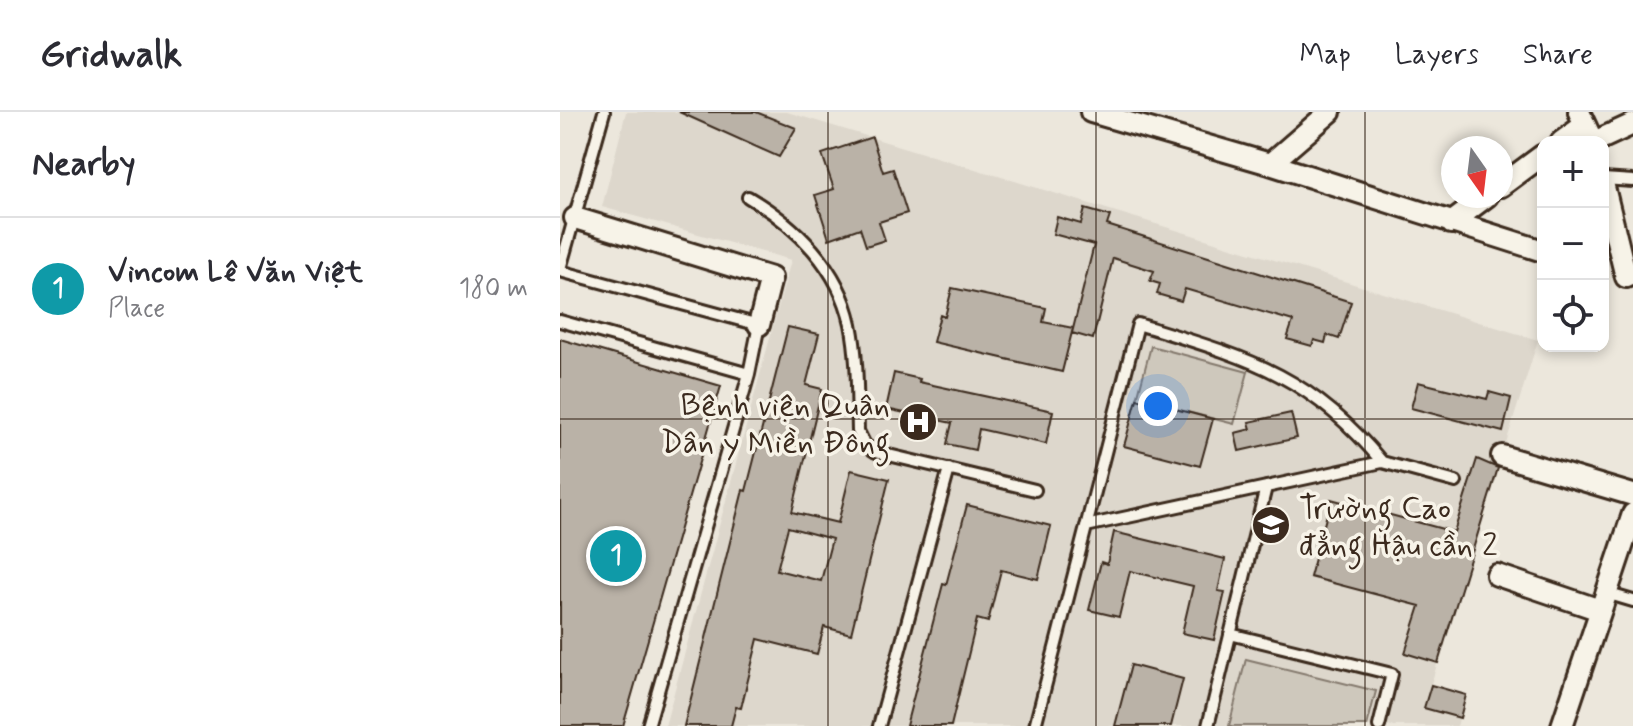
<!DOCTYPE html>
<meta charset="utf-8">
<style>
body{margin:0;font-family:Mynerve,sans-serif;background:#f2f2f3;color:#2b2b33}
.controls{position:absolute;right:24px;top:24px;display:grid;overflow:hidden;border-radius:16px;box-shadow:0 4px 12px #0003}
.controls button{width:72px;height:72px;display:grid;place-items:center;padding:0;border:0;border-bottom:2px solid #e1e1e2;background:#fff;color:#2b2b33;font:40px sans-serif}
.compass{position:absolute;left:881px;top:24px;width:72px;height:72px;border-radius:50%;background:#fff;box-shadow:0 4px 12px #0003;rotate:166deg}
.you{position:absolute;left:598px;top:294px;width:28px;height:28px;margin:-20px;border:6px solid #fff;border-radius:50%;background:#1a73e8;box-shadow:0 0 0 12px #1a73e833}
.badge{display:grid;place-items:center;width:52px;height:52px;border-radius:50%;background:#1a73e8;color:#fff;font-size:26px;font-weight:700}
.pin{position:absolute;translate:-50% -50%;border:4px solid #fff;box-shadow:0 2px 8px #0006}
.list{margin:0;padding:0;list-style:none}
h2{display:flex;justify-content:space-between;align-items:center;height:104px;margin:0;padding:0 32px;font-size:34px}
h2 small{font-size:26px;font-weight:400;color:#7c7c81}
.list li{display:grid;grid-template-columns:52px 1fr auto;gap:24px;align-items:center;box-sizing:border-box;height:144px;padding:0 32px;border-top:2px solid #e1e1e2}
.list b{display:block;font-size:30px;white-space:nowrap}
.list p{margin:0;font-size:26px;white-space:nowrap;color:#7c7c81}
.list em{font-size:26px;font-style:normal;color:#7c7c81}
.icon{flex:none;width:44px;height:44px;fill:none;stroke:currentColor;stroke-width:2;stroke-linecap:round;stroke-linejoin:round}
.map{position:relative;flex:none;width:1073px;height:614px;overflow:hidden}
header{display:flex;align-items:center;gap:48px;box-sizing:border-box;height:112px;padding:0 40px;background:#fff;border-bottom:2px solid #e1e1e2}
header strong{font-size:38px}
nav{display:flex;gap:44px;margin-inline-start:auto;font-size:28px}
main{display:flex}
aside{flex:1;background:#fff}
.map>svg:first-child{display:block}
.built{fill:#ddd7cc}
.garden{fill:#cec8bc;stroke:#84796d;stroke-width:2}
.building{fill:#bab2a7;stroke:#3b2a1e;stroke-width:2;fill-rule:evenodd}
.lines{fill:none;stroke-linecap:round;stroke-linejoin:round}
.lane-casing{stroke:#3b2a1e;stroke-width:16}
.street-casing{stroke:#3b2a1e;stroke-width:26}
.lane{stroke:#f7f3e8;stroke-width:10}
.street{stroke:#f7f3e8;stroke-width:20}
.grid{fill:none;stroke:#3b2a1e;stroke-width:2;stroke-opacity:0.55}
.labels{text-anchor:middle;stroke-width:7;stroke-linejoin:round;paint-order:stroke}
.poi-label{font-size:32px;fill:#3b2a1e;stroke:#f7f3e8;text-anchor:end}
</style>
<header>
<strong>Gridwalk</strong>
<nav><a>Map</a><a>Layers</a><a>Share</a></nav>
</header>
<main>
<aside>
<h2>Nearby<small></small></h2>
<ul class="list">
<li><span class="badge" style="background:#0f9aa8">1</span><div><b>Vincom Lê Văn Việt</b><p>Place</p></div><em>180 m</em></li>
</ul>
</aside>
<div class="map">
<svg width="1073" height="614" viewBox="0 0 1073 614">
<rect width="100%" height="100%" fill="#ece7dc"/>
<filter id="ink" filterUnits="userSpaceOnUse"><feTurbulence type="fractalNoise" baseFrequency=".0125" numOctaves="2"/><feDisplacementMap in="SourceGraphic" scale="16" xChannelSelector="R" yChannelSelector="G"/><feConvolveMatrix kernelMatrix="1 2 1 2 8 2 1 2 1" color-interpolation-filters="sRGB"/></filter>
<g filter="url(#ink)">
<!-- built -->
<path class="built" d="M66,0h161l751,228 -107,344 35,11 -9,31h-792l126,-466 -189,-53z"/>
<!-- garden -->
<path class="garden" d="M591,234l97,26 -14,52 -97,-25z
M686,547l130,32 -9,35h-138z"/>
<!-- building -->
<path class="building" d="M119,0h77l40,16 -17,29z
M312,25l11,35 10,-3 14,44 -28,9 6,18 -19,6 -6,-18 -31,11 -14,-44 19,-6 -12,-35z
M525,97l25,7 -3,9 244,77 -12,37 -12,-4 -2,8 -11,-3 -2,6 -25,-7 6,-18 -108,-32 -4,12 -24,-7 3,-10 -10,-3 4,-10 -41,-13 -20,81 -21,-6 22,-88 -41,-11 4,-17 24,7z
M392,176l94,20 -3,14 30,6 -11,44 -129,-30 7,-27 5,2z
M228,215l31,7 -13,51 16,4 -30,123 46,11 13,-53 38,9 -38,155 -27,-7 -7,27 -59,-15 -17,69 -5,-1 -5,19h-47l59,-236 3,1zM228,415l44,12 -11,42 -44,-11z
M0,227l161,47 -98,340h-63z
M334,261l26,6 -1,3 134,29 -7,33 -67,-15 -4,21 -28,-6 5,-21 -66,-14z
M858,270l69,17 2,-7 22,6 -8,34 -92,-24z
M577,287l76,20 -13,47 -76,-20z
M731,301l6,25 -58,13 -4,-18 16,-4 -2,-7z
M917,347l21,9 -60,195 -33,-10 15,-47 -110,-29 21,-78 123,33z
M407,393l84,21 -13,53 -37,-9 -13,52 -11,-3 -26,107h-45l37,-142 3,1z
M554,420l111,27 -7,32 7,1 -11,48 -32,-7 11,-47 -63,-15 -11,46 -30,-7 12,-48 6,2z
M571,553l52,14 -12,47h-56z
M871,573l35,10 -6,23 -36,-10z"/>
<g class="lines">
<defs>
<path id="lane" d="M1043,67l30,2
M188,85c48,28 91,71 103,127 7,34 6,72 7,107l7,14 11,7 159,38
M0,157l44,-157
M0,159l199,54 -10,49 -101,352
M0,209l189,53
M526,414l296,-64 74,20
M1046,481l27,8
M670,522l162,40 -13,52
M319,614l70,-257
M475,614l103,-402c106,33 170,48 244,138
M648,614l58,-239"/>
<path id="street" d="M531,0l179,52 273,87
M1019,0l14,30
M1001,30l22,-16
M1034,30l39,-18
M710,52l60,-52
M1043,71l23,94
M941,74l42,-31
M15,106l196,60 -12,47
M891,111l36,-27
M942,344l131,39
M937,463l103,35
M1002,614l71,-212"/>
</defs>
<!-- lane casing -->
<use href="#lane" class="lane-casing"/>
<!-- street casing -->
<use href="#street" class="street-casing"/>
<!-- lane -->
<use href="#lane" class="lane"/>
<!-- street -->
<use href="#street" class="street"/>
</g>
</g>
<!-- grid -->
<path class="grid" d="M268,0v614M536,0v614M805,0v614M0,307h1073"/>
<!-- icons -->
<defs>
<symbol id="hospital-disc" viewBox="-11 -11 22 22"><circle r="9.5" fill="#3b2a1e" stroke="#f7f3e8"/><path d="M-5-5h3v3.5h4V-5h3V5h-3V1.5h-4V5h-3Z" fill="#fff"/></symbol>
<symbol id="university-disc" viewBox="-11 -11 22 22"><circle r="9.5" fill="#3b2a1e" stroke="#f7f3e8"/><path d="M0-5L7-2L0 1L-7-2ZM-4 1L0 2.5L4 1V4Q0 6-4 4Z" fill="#fff"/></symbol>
</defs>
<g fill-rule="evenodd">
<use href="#hospital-disc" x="336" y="288" width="44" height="44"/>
<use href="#university-disc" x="689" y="391" width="44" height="44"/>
</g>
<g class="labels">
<!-- poi labels -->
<g class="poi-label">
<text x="330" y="303">Bệnh viện Quân<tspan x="330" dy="37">Dân y Miền Đông</tspan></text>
<text x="739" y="406" text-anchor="start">Trường Cao<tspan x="739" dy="37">đẳng Hậu cần 2</tspan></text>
</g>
</g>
</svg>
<div class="controls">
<button>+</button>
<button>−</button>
<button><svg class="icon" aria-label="locate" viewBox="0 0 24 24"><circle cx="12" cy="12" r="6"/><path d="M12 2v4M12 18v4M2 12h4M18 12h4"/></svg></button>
</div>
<svg class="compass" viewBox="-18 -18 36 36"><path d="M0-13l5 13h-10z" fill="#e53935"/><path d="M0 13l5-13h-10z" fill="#7c7c81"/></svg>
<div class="you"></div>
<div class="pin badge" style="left:56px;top:444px;background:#0f9aa8">1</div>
</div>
</main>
